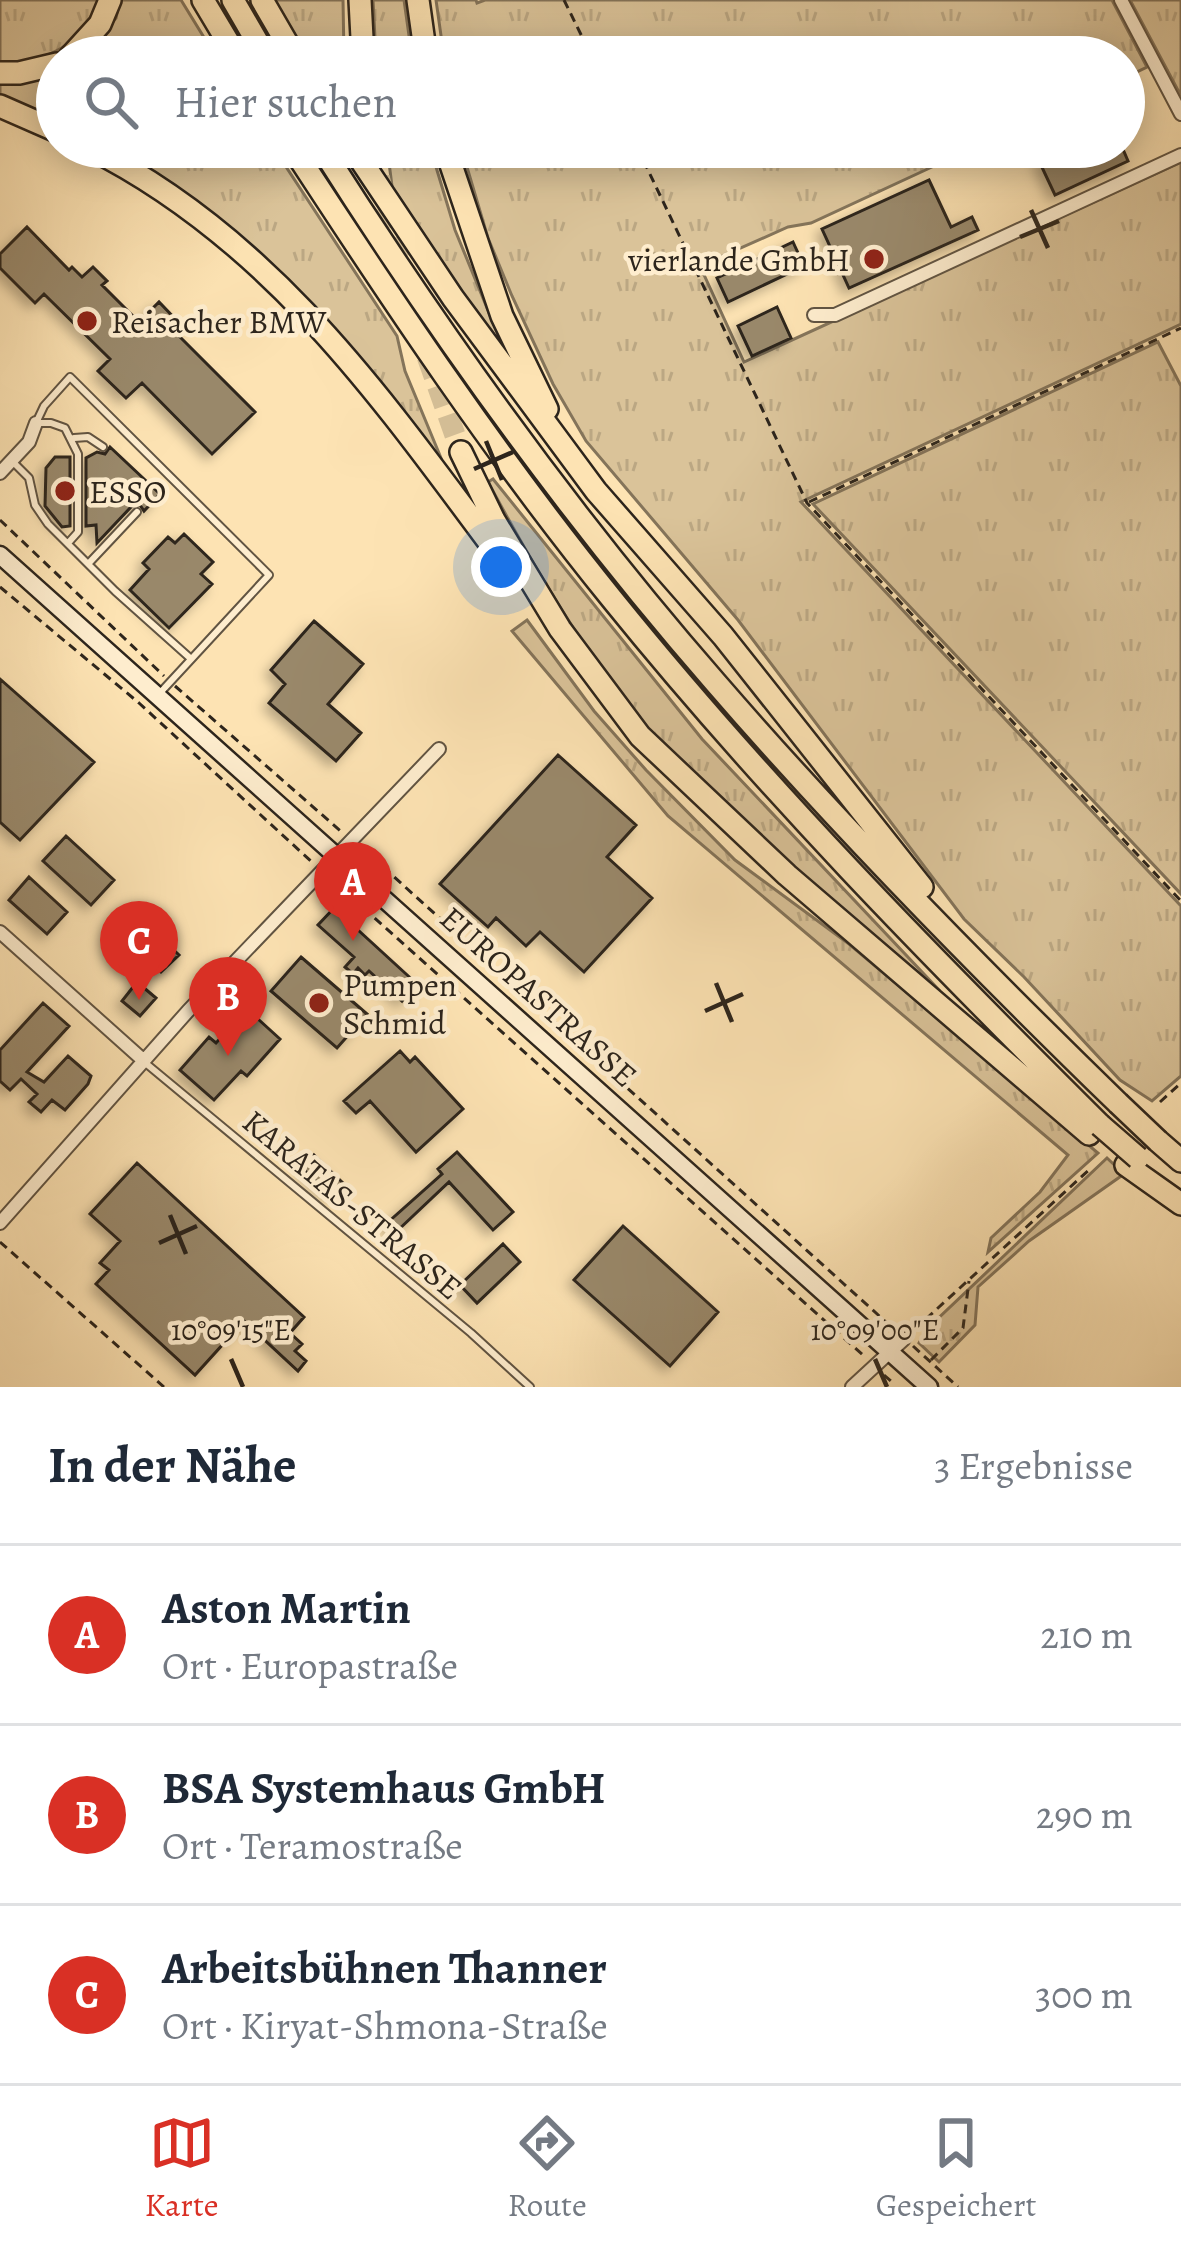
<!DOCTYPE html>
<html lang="de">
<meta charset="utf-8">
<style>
body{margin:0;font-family:Alegreya,serif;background:#f6f6f7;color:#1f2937}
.you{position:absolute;left:501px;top:567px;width:42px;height:42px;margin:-30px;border:9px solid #fff;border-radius:50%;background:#1a73e8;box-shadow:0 0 0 18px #1a73e833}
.badge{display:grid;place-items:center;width:78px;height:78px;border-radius:50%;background:#d93025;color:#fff;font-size:39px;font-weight:700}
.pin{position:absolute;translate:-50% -99px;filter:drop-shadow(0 3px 6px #0008)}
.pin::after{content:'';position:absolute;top:63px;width:42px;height:36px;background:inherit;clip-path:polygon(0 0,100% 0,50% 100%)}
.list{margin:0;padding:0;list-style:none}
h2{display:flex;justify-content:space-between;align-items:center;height:156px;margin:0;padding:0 48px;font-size:51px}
h2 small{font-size:39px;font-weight:400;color:#747a83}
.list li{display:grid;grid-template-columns:78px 1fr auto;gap:36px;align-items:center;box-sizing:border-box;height:180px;padding:0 48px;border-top:3px solid #e0e1e3}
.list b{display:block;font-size:45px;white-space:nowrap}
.list p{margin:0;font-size:39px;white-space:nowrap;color:#747a83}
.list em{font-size:39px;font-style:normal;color:#747a83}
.icon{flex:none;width:66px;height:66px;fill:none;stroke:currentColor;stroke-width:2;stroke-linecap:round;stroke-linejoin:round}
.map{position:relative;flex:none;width:1181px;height:1387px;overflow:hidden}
.search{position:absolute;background:#fff;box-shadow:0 6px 30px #0003;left:36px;right:36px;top:36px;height:132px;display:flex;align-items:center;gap:30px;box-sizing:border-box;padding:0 42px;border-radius:66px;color:#747a83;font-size:45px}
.sheet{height:696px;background:#fff}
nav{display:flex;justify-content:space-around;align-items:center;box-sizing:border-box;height:168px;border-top:3px solid #e0e1e3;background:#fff;font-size:33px;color:#747a83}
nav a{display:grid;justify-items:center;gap:6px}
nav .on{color:#d93025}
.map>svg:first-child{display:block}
.grass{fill:url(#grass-tufts);stroke:#84745a;stroke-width:3}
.building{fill:#99886b;stroke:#2d251c;stroke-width:3;filter:url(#shadow)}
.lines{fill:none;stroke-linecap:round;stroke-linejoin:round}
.highway-tunnel{stroke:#d3bd95;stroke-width:21;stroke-dasharray:21 10;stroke-linecap:butt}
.lane-casing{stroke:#615442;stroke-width:10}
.street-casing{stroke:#615442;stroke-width:16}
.secondary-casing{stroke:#2d251c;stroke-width:21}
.highway-casing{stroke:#2d251c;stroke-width:26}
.path{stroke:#2d251c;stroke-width:3;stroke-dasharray:9 6;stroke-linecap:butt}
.lane{stroke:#feedce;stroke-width:6}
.street{stroke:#feedce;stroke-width:12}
.secondary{stroke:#feedce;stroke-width:16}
.highway{stroke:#fde3b3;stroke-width:21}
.highway-bridge-casing{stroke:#2d251c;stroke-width:26;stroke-linecap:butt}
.highway-bridge{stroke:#fde3b3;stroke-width:21}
.ticks{fill:none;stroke:#2d251c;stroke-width:4.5}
.poi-dot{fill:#8f2418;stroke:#feedce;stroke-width:4.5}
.labels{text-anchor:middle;stroke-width:9;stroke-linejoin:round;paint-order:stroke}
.poi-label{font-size:33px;fill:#2d251c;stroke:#feedce;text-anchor:start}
.street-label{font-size:33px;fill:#2d251c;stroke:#feedce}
.ticks-label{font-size:30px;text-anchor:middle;fill:#2d251c;stroke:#feedce;stroke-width:9;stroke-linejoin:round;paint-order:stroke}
</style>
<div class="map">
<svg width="1181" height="1387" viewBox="0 0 1181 1387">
<defs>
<pattern id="grass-tufts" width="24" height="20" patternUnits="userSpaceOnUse" patternTransform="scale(3)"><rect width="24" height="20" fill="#dac399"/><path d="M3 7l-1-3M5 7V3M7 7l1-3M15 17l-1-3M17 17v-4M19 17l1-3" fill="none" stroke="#bba783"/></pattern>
<filter id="shadow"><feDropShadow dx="-5.5" dy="5.5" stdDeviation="6" flood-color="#0004"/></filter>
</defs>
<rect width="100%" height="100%" fill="#fde3b3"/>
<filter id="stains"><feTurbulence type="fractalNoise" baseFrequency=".00167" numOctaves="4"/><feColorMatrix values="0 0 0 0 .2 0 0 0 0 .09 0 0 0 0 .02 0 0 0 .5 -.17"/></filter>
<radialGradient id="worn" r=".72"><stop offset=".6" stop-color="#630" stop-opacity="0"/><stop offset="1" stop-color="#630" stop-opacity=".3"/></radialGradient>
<!-- grass -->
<path class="grass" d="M0,0h102c-21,45 -54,63 -102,63z
M120,0h61l35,57h-133l33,-39z
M273,0h70l1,57h-38z
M373,0h31l8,57h-36z
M436,0h40l1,3 8,-3h627l35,67 -23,11v-21h-680z
M1130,0h51v96z
M57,72v50l-57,-24v-16l33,-1z
M103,147h170l124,189 8,35 36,87 -4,2 -129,-160 -54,-49z
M387,147h43l25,83 55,134 -117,-170z
M461,147h514l-164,76 -23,4 -88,39 44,96 437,-200v162l-380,178 380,404v170l-29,25 -32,-21 -96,-103 -60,-58 -226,-299 -152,-179 -33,-57 -41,-88 -24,-58z
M1158,342l23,44v508l-368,-390z
M493,479l209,260 238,252c-98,-85 -224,-178 -305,-278 -58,-71 -103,-150 -147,-231z
M527,620l67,91 52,59 89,90 114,84 249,209 -110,99 3,-14 49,-46 28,-37 -400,-339 -156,-185z
M1107,1158l17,16 -95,67 -51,46 -3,38 -36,37 -20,-19 9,-15z"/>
<!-- building -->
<path class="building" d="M1070,147h52l6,14 -73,34 -16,-34z
M929,180l22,47 21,-10 6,13 -129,58 -27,-59z
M27,227l42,43 3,-3 10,10 11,-10 14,14 -5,4 37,37 20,-20 25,26 -6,7 77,77 -43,42 -70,-71 -16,15 -28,-27 12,-12 -66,-65 -9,9 -35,-35v-14z
M793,242l11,24 -76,36 -11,-24z
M777,307l14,31 -39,18 -14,-30z
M110,447l50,47 -16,17 -4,-6 -8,1 -35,37 -1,-18 -10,1v-68l11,-6 8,2z
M55,457h15v69l-8,1 -17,-21 1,-38z
M184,534l29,28 -12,12 11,10 -43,44 -39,-38 19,-21 -6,-6 25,-26 7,6z
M314,621l49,43 -35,40 33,29 -25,28 -67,-58 16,-19 -14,-14z
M0,679l94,83 -74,78 -20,-18z
M558,755l78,70 -29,32 45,41 -68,74 -44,-40 -14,14 -30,-28 -8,9 -48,-43z
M66,836l48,44 -23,25 -48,-44z
M29,877l38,35 -20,22 -38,-34z
M334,908l83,76 -15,17 -33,-30 -4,4 -7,-7 -5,6 -8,-7 9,-10 -36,-32z
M161,938l18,17 -18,17 -17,-17z
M301,957l66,57 -30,34 -66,-57z
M137,982l19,16 -16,18 -18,-15z
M43,1003l26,23 -42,46 17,10 24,-26 23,20 -3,8 -23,26 -13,-10 -11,12 -12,-10 8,-8 -16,-15 -11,11 -10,-9v-31z
M247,1009l33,30 -33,37 -6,-5 -27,29 -34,-30 29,-33 7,6z
M400,1051l10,11 5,-5 48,52 -47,43 -46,-51 -14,12 -12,-12z
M457,1152l56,60 -20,18 -44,-48 -54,51 -9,-9 56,-50 -4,-5z
M314,1155l29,28 -12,13 -29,-28z
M137,1163l167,154 -14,16 12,11 -7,7 11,10 -8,10 -54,-50 -49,54 -99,-91 13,-14 -9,-7 20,-22 -30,-27z
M623,1226l95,86 -48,54 -96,-86z
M503,1244l17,18 -43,41 -17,-18z"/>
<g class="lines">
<!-- highway-tunnel -->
<path class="highway-tunnel" d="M372,147l40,167 49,138"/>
<defs>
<path id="lane" d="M74,438l14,-1 15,10
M12,461l17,17 6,27 13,19 67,67 75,67
M69,542l9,-10v-78l-13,-26 -14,-5h-15l8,-17 26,-29 199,198 -110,119
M89,563l48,-51
M143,1061l328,272 59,54"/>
<path id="street" d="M1121,0l60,114
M814,315h21l346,-160
M0,473l29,-31 7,-19
M0,932l143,128
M0,1223l188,-212 251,-262
M852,1387l52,-48"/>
<path id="secondary" d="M0,555l929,832"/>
<path id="highway" d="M203,0l34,57
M233,0l33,57
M262,0l33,57
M360,0l3,57
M418,0l8,57
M70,57l30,-33 10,-24
M0,73h19l38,-9
M0,106l57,25
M88,147c188,94 299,259 421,422
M292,147c101,155 203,308 320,452 151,187 318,357 488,526
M321,147c118,186 249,369 394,535 127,147 264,286 403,421
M352,147l101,151 143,193 127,145 199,251
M445,147l57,169 45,93
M461,452l33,68 66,109 80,107 147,139 302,259
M1158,1141l23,20
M1126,1165l55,39"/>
</defs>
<!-- lane casing -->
<use href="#lane" class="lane-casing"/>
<!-- street casing -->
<use href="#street" class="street-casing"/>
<!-- secondary casing -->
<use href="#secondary" class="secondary-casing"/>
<!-- highway casing -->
<use href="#highway" class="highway-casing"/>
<!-- path -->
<path class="path" d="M564,0l28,57
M637,147l170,356 374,398
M809,502l372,-174
M0,520l164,156
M0,587l139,116 175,161
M175,686l169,148
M361,847l536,485
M330,878l534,478
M1160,1102l21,-19
M0,1242l164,145
M915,1329l176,-161
M913,1346l45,41
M931,1360l32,-32 6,-47
M884,1375l9,8"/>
<!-- lane -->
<use href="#lane" class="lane"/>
<!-- street -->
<use href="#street" class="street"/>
<!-- secondary -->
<use href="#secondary" class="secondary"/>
<!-- highway -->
<use href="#highway" class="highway"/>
<defs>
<path id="highway-bridge" d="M1118,1103l40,38
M1100,1125l38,33"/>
</defs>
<!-- highway-bridge casing -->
<use href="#highway-bridge" class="highway-bridge-casing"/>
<!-- highway-bridge -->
<use href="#highway-bridge" class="highway-bridge"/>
</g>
<!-- ticks -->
<path class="ticks" d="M1031,210l17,38M1020,237l39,-16M486,441l16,39M474,469l39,-17M716,983l16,39M705,1011l38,-17M170,1215l16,39M159,1243l38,-17M231,1359l12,28M875,1359l12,28"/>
<!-- markers -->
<g class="poi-dot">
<circle cx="874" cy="259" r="12"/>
<circle cx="87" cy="321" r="12"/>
<circle cx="65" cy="491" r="12"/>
<circle cx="319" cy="1003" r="12"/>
</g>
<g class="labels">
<!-- poi labels -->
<g class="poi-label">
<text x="850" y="271" text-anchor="end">vierlande GmbH</text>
<text x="111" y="333">Reisacher BMW</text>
<text x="89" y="503">ESSO</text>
<text x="343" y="996">Pumpen<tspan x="343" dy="38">Schmid</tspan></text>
</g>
<!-- street labels -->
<g class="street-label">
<text transform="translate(539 996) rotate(42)" y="12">EUROPASTRASSE</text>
<text transform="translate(353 1204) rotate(40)" y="12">KARATAS-STRASSE</text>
</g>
</g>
<g class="ticks-label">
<text x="231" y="1340">10°09'15"E</text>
<text x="875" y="1340">10°09'00"E</text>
</g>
<rect width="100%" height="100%" filter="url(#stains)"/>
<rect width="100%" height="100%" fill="url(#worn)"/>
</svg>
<div class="you"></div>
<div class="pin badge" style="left:353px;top:941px">A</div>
<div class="pin badge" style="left:228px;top:1056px">B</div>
<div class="pin badge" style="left:139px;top:1000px">C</div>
<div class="search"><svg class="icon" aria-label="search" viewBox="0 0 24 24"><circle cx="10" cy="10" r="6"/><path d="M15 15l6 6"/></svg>Hier suchen</div>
</div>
<section class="sheet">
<h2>In der Nähe<small>3 Ergebnisse</small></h2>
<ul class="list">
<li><span class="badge">A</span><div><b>Aston Martin</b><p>Ort · Europastraße</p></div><em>210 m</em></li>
<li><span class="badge">B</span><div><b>BSA Systemhaus GmbH</b><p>Ort · Teramostraße</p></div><em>290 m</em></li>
<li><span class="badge">C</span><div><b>Arbeitsbühnen Thanner</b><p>Ort · Kiryat-Shmona-Straße</p></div><em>300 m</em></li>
</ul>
</section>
<nav>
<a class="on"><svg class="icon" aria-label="map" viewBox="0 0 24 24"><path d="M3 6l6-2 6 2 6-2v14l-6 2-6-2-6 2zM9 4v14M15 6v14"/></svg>Karte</a>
<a><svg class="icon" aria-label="directions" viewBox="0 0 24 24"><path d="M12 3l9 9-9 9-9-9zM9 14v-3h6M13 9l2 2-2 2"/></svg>Route</a>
<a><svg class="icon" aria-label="saved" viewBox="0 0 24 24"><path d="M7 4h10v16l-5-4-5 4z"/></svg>Gespeichert</a>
</nav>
